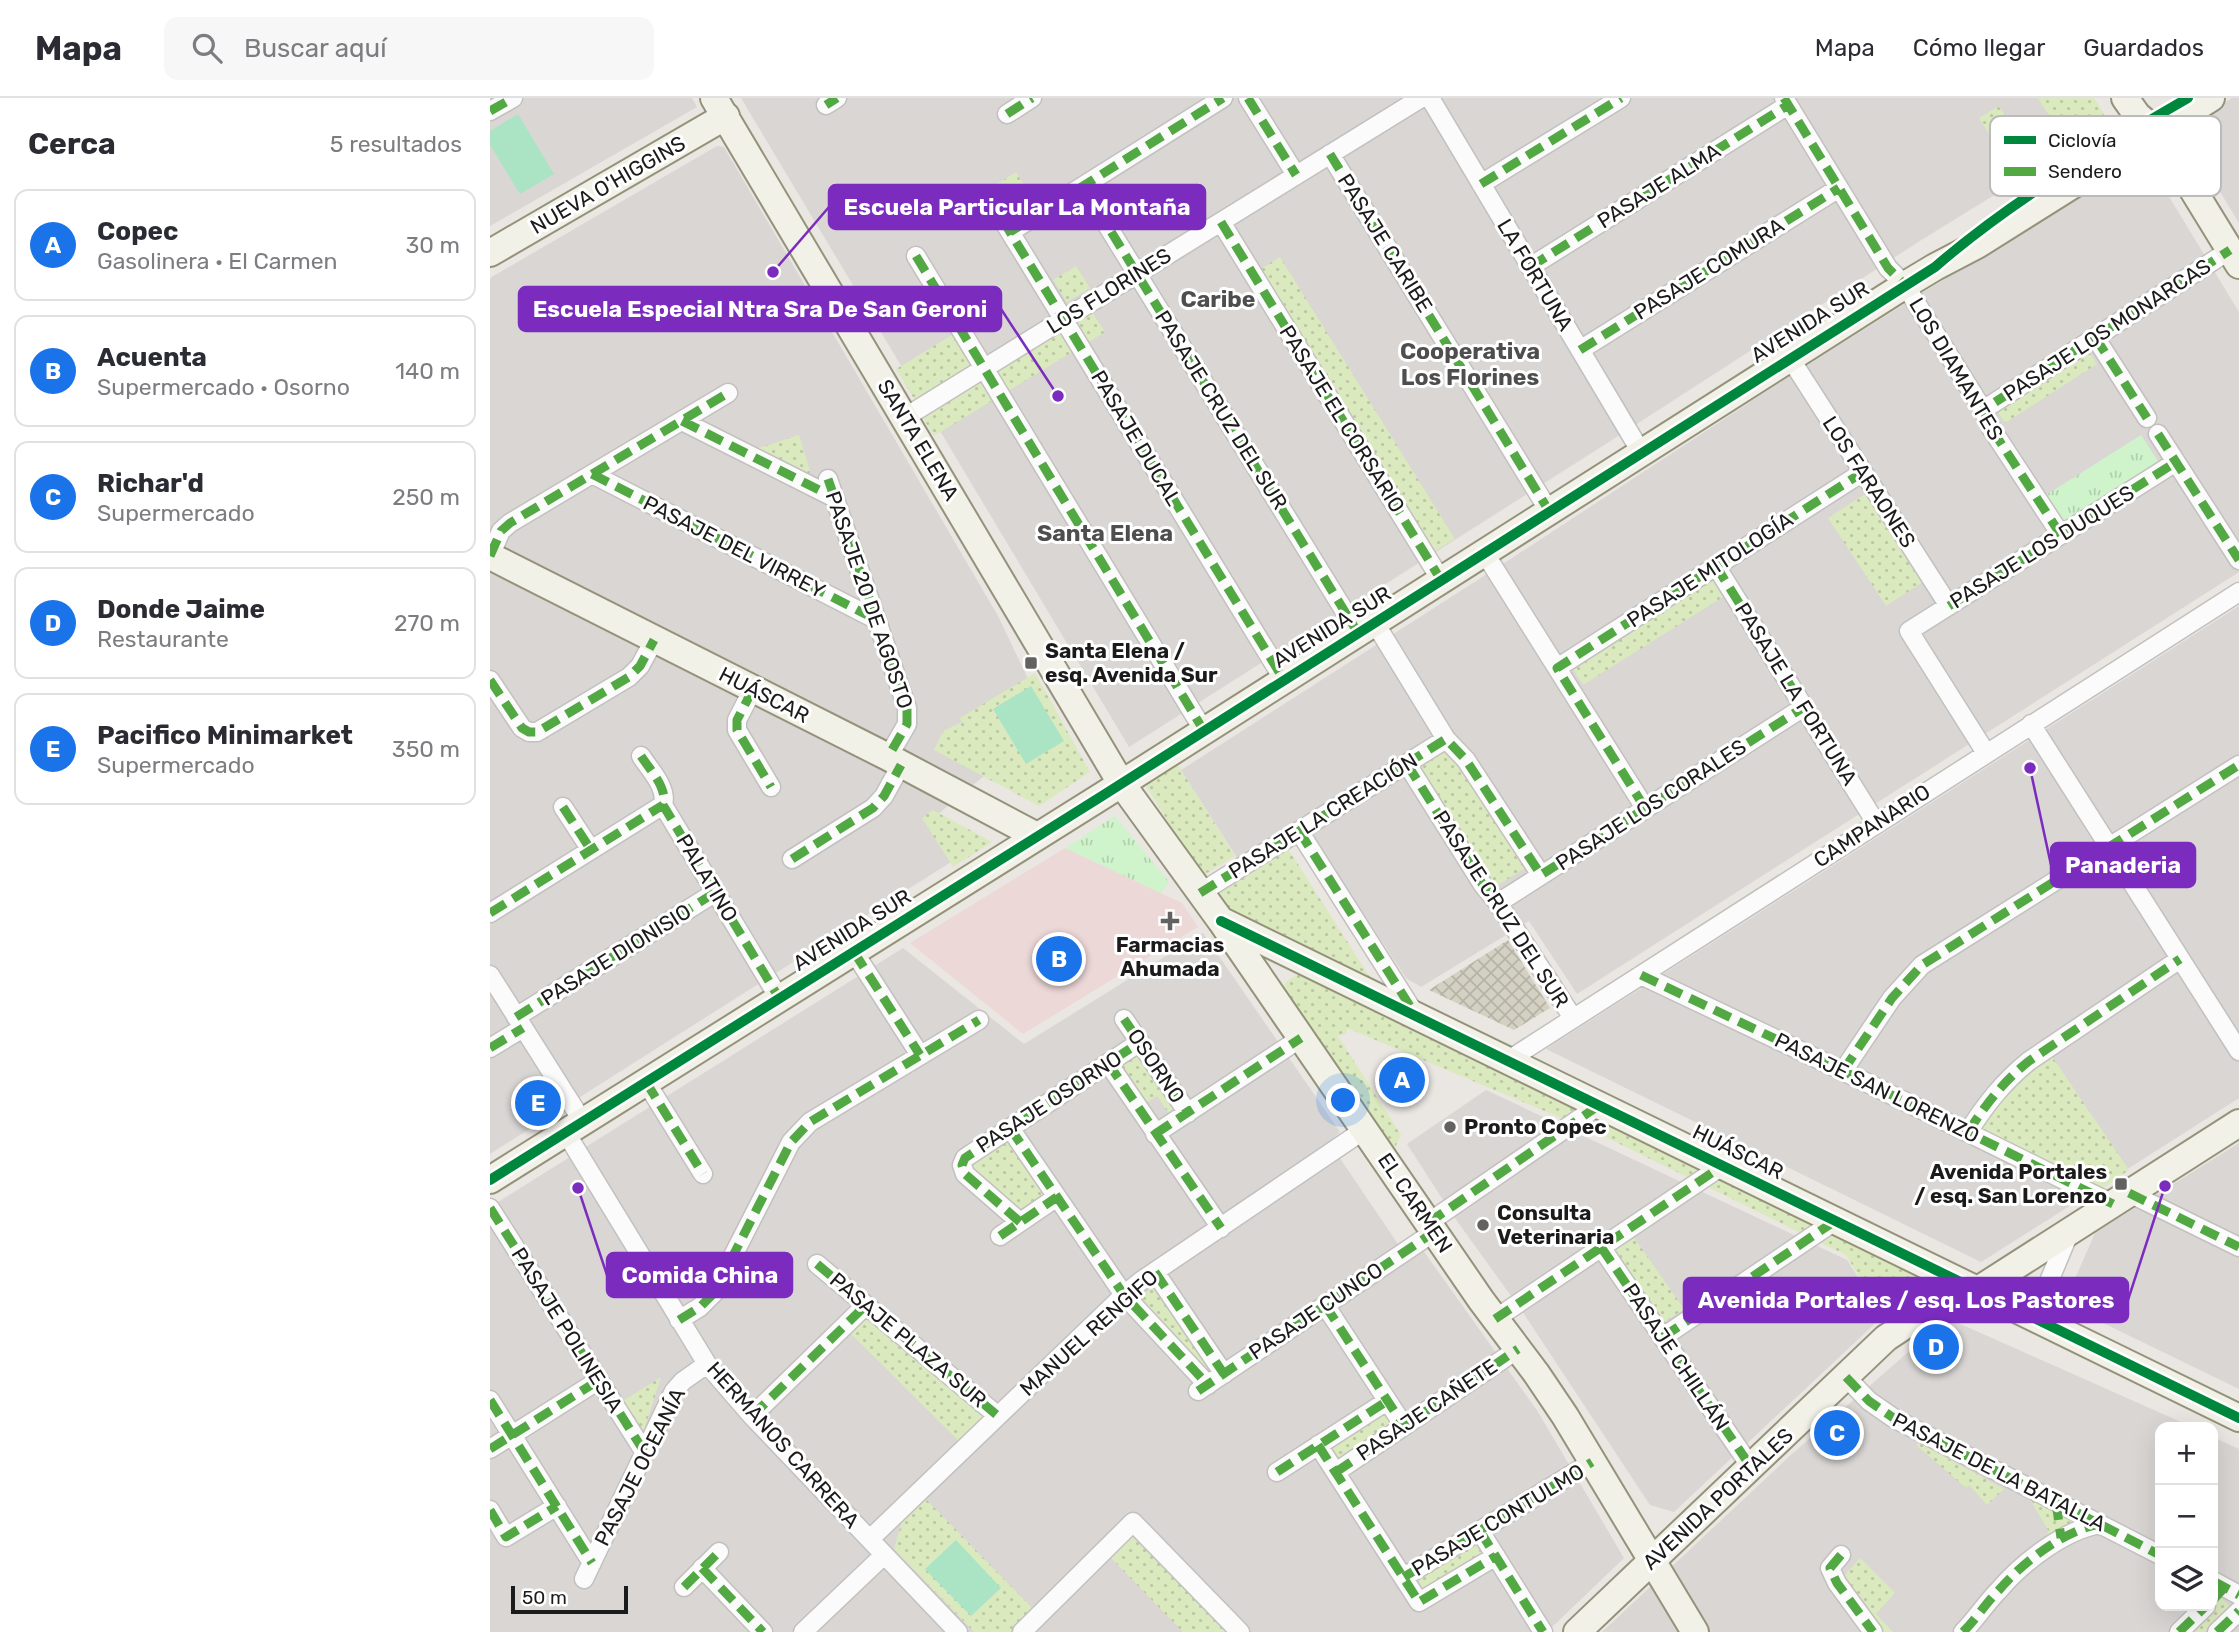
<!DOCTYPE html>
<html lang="es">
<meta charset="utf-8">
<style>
body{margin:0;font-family:Rubik,sans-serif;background:#f7f7f7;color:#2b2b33}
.controls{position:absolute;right:21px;bottom:21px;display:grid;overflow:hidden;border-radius:14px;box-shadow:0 7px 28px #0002}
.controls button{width:63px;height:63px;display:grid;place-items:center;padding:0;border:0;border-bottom:2px solid #e1e1e2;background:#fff;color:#2b2b33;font:35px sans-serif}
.scale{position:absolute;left:21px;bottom:18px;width:117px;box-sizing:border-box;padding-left:7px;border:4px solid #1b1b1b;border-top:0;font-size:19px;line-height:24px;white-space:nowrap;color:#1b1b1b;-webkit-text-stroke:5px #fff;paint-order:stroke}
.you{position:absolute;left:854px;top:1003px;width:24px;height:24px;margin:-18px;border:5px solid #fff;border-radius:50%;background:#1a73e8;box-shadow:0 0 0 10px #1a73e833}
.badge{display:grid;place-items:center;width:46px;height:46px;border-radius:50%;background:#1a73e8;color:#fff;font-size:23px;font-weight:700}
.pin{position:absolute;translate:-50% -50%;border:4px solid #fff;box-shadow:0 2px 7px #0006}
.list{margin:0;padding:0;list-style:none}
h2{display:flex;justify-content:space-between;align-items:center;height:91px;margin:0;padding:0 28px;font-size:30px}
h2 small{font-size:23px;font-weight:400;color:#7c7c81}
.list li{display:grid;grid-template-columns:46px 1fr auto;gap:21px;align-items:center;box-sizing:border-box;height:112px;margin:0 14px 14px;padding:0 14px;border:2px solid #e1e1e2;border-radius:14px}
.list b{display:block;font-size:26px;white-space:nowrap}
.list p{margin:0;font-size:23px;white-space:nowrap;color:#7c7c81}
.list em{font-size:23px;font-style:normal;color:#7c7c81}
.icon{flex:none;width:38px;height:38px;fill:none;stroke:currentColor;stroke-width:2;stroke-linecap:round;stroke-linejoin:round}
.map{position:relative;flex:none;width:1749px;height:1534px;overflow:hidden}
header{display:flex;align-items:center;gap:42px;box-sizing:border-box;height:98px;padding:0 35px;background:#fff;border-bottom:2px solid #e1e1e2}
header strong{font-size:33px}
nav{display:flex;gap:38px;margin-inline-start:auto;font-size:24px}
.search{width:490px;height:63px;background:#f7f7f7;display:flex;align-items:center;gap:18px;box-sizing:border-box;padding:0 24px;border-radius:14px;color:#7c7c81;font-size:26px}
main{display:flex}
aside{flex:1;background:#fff}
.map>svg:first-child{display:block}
.residential{fill:#d9d6d4}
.commercial{fill:#edd8d8}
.construction{fill:url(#construction-cross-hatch)}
.grass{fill:url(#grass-dots)}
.park{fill:url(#park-tufts)}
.pitch{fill:#abe4c5}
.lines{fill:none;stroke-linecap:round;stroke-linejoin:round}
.street-casing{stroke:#c2c1bf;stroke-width:21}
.secondary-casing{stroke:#94927b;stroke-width:30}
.street{stroke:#fcfbfb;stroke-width:18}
.secondary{stroke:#f2f1e7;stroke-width:26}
.quiet{stroke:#52a943;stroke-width:9;stroke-dasharray:18 9;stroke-linecap:butt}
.cycleway-casing{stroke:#fff;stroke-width:15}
.cycleway{stroke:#00873e;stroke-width:10}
.poi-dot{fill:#636261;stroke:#fff;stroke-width:2.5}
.labels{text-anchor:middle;stroke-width:6;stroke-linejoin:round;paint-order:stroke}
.street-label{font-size:21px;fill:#1b1b1b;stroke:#fff}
.poi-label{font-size:21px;font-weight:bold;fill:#1b1b1b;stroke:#fff;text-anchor:start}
.neighbourhood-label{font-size:23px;font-weight:bold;fill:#4e4e4e;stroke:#fff}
.key{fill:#fff;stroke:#bbb;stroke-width:2}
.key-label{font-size:19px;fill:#1b1b1b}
.leader{fill:none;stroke:#7b2cbf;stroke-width:2.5}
.callout-dot{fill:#7b2cbf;stroke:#fff;stroke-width:2.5}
.callout{fill:#7b2cbf;stroke:#7b2cbf;stroke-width:2.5}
.callout-label{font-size:23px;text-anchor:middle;font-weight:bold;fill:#fff}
</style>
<header>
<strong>Mapa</strong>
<div class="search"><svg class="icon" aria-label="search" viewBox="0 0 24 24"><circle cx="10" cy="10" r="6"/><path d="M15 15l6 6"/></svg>Buscar aquí</div>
<nav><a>Mapa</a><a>Cómo llegar</a><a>Guardados</a></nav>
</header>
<main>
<aside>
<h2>Cerca<small>5 resultados</small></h2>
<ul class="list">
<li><span class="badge">A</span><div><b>Copec</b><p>Gasolinera · El Carmen</p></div><em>30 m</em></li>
<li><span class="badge">B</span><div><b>Acuenta</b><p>Supermercado · Osorno</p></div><em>140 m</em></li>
<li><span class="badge">C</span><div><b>Richar'd</b><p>Supermercado</p></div><em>250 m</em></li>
<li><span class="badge">D</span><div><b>Donde Jaime</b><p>Restaurante</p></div><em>270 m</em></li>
<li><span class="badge">E</span><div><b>Pacifico Minimarket</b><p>Supermercado</p></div><em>350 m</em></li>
</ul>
</aside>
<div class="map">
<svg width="1749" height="1534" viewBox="0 0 1749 1534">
<defs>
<pattern id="construction-cross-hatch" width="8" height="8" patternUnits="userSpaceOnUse" patternTransform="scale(1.75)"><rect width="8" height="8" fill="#d4d1c3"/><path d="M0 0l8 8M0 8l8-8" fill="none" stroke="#b5b3a7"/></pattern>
<pattern id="grass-dots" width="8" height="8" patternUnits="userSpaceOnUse" patternTransform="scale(1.75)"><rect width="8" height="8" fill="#dbe9be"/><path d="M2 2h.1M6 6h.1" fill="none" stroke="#bbc7a3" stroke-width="1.8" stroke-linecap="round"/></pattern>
<pattern id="park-tufts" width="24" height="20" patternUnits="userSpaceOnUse" patternTransform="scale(1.75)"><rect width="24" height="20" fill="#cff3ca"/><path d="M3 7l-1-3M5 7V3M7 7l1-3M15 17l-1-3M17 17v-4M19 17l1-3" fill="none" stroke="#b1d0ad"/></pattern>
</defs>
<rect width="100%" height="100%" fill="#eae6e2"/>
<!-- residential -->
<path class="residential" d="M0,0h202l5,9 -207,119z
M251,0h1352l9,15 -1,16 -178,110 -311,201 -483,307z
M1742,0h7v125l-57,-94z
M227,48l7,1 274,469 30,63 -21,78 -81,67 25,38 -461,292v-876z
M1648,59l10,5 91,150v260l-662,422 -48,-73 -108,66 -15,-9 -103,-156 -64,39 -58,-91 331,-212 275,-180z
M1749,508v492l-193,123 -65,41 -435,-213z
M713,835l137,199 -11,10 77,114 14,-10 118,166 86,146 -77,74h-1057v-425l413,-259 121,96z
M996,992l361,170 36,56 -209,196 -24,-7 -126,-191 -72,-100 -45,-70z
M1749,1045v246l-175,-85 31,-71z
M1457,1220l245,109h-32v179h53v-169l26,12v183h-637l191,-179z"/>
<!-- commercial -->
<path class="commercial" d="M575,750l117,55 16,24 -175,107 -113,-91z"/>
<!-- construction -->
<path class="construction" d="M1018,842l42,68 -36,22 -85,-40z"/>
<!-- grass -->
<path class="grass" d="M1548,0h56l13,21 -40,25z
M1509,8l30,47 -20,13 -30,-48z
M526,74l21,33 -26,16 -23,-31z
M790,159l175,282 -22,13 -174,-282z
M586,168l14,22 -23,14 -14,-22z
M602,214l13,20 -171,104 -13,-21z
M462,237l19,30 -57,34 -18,-30z
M1596,249l11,17 -92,59 -11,-17z
M309,337l16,53 -72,-35z
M1375,396l58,88 -37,24 -58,-88z
M1221,480l12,19 -140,88 -12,-19z
M545,575l55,99 -51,34 -105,-56 9,-19 19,-9 -2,-4z
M964,642l79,123 -38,24 -79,-122z
M688,667l57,91 -33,20 -56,-90z
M443,712l59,32 -39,25 -31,-49z
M797,749l84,132 -142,-64 -15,-22z
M809,876l282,133 -15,13 -219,-92 -1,6 -8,2 63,99 -8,17 -113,-161 8,-11z
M644,953l8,1 39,61 -9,5 -15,-22 -15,9 -26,-39z
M1561,957l78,115 -29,20 -121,-62 33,-41z
M1108,1016l327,162 4,19 -43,26 -40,-66 -265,-130z
M518,1036l43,60 -31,20 -49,-42 -2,-8z
M1143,1138l51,73 -21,14 -50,-72z
M666,1187l59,88 -7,5 -72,-78z
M376,1214l121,101 -28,28 -111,-110z
M171,1279l-18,56 -20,-32z
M898,1311l10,15 -62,41 -10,-16z
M1429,1345l85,46 -17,16 -18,-20 -3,3 -50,-43z
M1536,1395l65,29 -44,16 1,-8z
M434,1399l109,112 -23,23h-36l-80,-83 9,-31z
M642,1434l97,100h-46l-75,-77z
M988,1441l10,15 -66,41 -10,-16z
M1370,1460l35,35 -19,21 17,18h-13l-38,-54z
M1732,1500l9,10 -26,24h-19z"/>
<!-- park -->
<path class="park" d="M1651,337l19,29 -95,60 -19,-29z
M625,718l54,66 -8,11 -96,-45z"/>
<!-- pitch -->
<path class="pitch" d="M28,16l36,60 -34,20 -30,-49v-14z
M541,588l33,55 -38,23 -33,-55z
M466,1442l45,48 -30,28 -46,-47z"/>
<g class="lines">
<defs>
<path id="street" d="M758,0l48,77
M940,0l211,354
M1294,0l104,170 17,17 78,125 8,18 70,107
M336,7l11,-7
M0,13l23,-13
M517,16l25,-16
M840,56l219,357
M991,86l140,-86
M593,88l275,447
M498,98l296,484
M731,124l220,358
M520,134l213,-134
M426,158l288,475
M1040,169l258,-162
M1605,239l52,81
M1090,252l259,-162
M1300,260l159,248
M1493,312l247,-160
M414,320l517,-320
M192,323l153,77
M1668,336l81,126
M102,376l285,146
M338,381l79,229v16l-19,33
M994,454l161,256
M0,458l11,-25 9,-8 218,-130
M1226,468l160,257
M885,525l71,116 20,21 75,115
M1067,570l306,-196
M0,582l32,48 7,4h8l92,-55 11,-11 14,-26
M263,591l-16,31v10l34,57
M1541,626l208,327
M1496,655l-77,-122 267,-169
M151,658c9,14 27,32 22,49l116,193
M917,666l76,121 15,18 75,115
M73,709l28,43
M809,733l116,183
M302,761l81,-51 11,-12 17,-31
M710,795l246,-154
M1008,805l306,-196
M0,815l173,-108
M364,854l66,103
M0,877l93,147
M1151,877l202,96 270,133
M26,919l200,-125
M634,921l64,94
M0,950l33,-20
M1017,963l732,-469
M618,965l113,165
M1353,973l49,-73 30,-33 317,-200
M156,984l57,92
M520,1030l114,167 84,90
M1478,1034c18,-28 35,-50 61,-71l151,-102
M76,1035l141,231 45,52 206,216
M665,1036l146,-96
M1639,1095l110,54
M0,1110l155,245
M530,1124l-55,-48 -3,-9 3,-7 175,-116
M938,1125l170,-117
M510,1138l57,-39
M1111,1149l150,220
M327,1166l181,152
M665,1174l69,102
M835,1207l79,121
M1544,1219l36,-86
M1005,1221l227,-153
M189,1222l21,-13 14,-14 77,-151 19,-20 169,-102
M1173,1239l172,-116
M1356,1279l23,24 26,18 265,136
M708,1293l236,-159
M0,1302l102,163
M262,1318l114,-111
M828,1347l101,157 77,-46
M0,1351l109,-69
M787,1374l110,-71
M846,1374l182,-123
M0,1412l16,27 51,-31
M990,1433l63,101
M380,1441l254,-244 17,-14 223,-151
M1351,1457l-11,13 7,15 36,49
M212,1470l61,64
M914,1479l188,-115
M94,1481l90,-188 9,-10 24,-17
M1723,1483l26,14
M194,1489l35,-35
M313,1534l81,-77
M532,1534l111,-110 107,110
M1473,1534c13,-13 23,-29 36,-42 23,-27 65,-60 101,-66
M1689,1534l27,-26
M1727,1534l22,-21"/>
<path id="secondary" d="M224,0l407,685 100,138 260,379 55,73 29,43 130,216
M1635,0l12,17 21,18 81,132
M0,155l236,-137
M0,458l398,201 149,79
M732,823l1017,497
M0,1082l612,-384 803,-511 30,-18 42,-22 234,-147
M1087,1534l309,-294 44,-29 48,-19 261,-167"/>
</defs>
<!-- street casing -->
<use href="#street" class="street-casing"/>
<!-- secondary casing -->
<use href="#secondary" class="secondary-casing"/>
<!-- street -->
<use href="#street" class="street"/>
<!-- secondary -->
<use href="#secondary" class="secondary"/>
<!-- quiet -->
<path class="quiet" d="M758,0l48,77
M1294,0l104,170 17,17
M336,7l11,-7
M0,13l23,-13
M517,16l25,-16
M840,56l219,357
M991,86l140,-86
M593,88l275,447
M498,98l296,484
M731,124l220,358
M520,134l213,-134
M426,158l288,475
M1040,169l258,-162
M1605,239l52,81
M1090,252l259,-162
M192,323l153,77
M1668,336l81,126
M102,376l285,146
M338,381l79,229v16l-19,33
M1571,437l-70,-107 -8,-18 247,-160
M0,458l11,-25 9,-8 218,-130
M1459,508l227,-144
M0,582l32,48 7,4h8l92,-55 11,-11 14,-26
M263,591l-16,31v10l34,57
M151,658c9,14 27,32 22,49l116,193
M917,666l76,121 15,18
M73,709l28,43
M1155,710l-88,-140 306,-196
M809,733l116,183
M302,761l81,-51 11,-12 17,-31
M710,795l246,-154 20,21 75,115 263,-168 -88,-141
M0,815l173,-108
M364,854l66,103
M1151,877l202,96 270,133
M26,919l200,-125
M634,921l64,94
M0,950l33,-20
M618,965l113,165
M1353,973l49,-73 30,-33 317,-200
M156,984l57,92
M520,1030l114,167 84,90
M1478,1034c18,-28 35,-50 61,-71l151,-102
M665,1036l146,-96
M1639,1095l110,54
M0,1110l155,245
M530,1124l-55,-48 -3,-9 3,-7 175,-116
M938,1125l170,-117
M510,1138l57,-39
M1111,1149l150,220
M327,1166l181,152
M665,1174l69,102
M835,1207l79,121
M1005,1221l227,-153
M189,1222l21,-13 14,-14 77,-151 19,-20 169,-102
M1173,1239l172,-116
M1356,1279l23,24 26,18 265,136
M708,1293l236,-159
M0,1302l102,163
M262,1318l114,-111
M828,1347l101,157 77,-46
M0,1351l109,-69
M787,1374l110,-71
M846,1374l182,-123
M1566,1404l5,36
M0,1412l16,27 51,-31
M990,1433l63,101
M1351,1457l-11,13 7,15 36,49
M212,1470l61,64
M914,1479l188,-115
M1723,1483l26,14
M194,1489l35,-35
M1723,1502l12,-13
M1473,1534c13,-13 23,-29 36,-42 23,-27 65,-60 101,-66
M1689,1534l27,-26
M1727,1534l22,-21"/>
<defs>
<path id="cycleway" d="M731,823l1018,497
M0,1082l612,-384 833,-529c77,-67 165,-118 253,-169"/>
</defs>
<!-- cycleway casing -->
<use href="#cycleway" class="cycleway-casing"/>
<!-- cycleway -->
<use href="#cycleway" class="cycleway"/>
</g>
<!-- markers -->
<g class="poi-dot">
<rect x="534" y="558" width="14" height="14" rx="3.5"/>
<path d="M676.5 812.5h7v7h7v7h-7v7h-7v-7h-7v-7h7z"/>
<circle cx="960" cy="1029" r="7"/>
<rect x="1624" y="1079" width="14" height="14" rx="3.5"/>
<circle cx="993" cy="1127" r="7"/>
</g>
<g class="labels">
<!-- street labels -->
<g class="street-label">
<text transform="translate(118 87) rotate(-30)" y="7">NUEVA O'HIGGINS</text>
<text transform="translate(1169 88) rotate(-32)" y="7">PASAJE ALMA</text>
<text transform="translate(895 145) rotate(58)" y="7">PASAJE CARIBE</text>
<text transform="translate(1219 171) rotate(-32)" y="7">PASAJE COMURA</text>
<text transform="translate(1045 177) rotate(59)" y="7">LA FORTUNA</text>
<text transform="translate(619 193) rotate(-32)" y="7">LOS FLORINES</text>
<text transform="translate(1320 224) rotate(-32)" y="7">AVENIDA SUR</text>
<text transform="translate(1617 232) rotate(-33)" y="7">PASAJE LOS MONARCAS</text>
<text transform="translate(1466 271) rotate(59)" y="7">LOS DIAMANTES</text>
<text transform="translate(731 312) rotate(58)" y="7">PASAJE CRUZ DEL SUR</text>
<text transform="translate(852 321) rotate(58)" y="7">PASAJE EL CORSARIO</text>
<text transform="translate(646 340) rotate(59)" y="7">PASAJE DUCAL</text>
<text transform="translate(428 342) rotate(59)" y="7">SANTA ELENA</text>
<text transform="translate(1379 384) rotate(57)" y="7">LOS FARAONES</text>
<text transform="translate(244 449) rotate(27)" y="7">PASAJE DEL VIRREY</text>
<text transform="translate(1552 449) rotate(-32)" y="7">PASAJE LOS DUQUES</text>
<text transform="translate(1220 472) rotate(-33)" y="7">PASAJE MITOLOGÍA</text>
<text transform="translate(379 502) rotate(71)" y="7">PASAJE 20 DE AGOSTO</text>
<text transform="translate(842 529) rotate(-32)" y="7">AVENIDA SUR</text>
<text transform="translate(1306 596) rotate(58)" y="7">PASAJE LA FORTUNA</text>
<text transform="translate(274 597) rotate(27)" y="7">HUÁSCAR</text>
<text transform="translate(1161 707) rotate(-33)" y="7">PASAJE LOS CORALES</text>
<text transform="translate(833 718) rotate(-32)" y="7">PASAJE LA CREACIÓN</text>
<text transform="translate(1382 728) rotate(-33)" y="7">CAMPANARIO</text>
<text transform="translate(217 780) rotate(59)" y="7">PALATINO</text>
<text transform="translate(1011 811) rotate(57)" y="7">PASAJE CRUZ DEL SUR</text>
<text transform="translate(362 832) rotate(-32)" y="7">AVENIDA SUR</text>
<text transform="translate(126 857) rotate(-32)" y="7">PASAJE DIONISIO</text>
<text transform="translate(666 968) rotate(56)" y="7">OSORNO</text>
<text transform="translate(1387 990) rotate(26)" y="7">PASAJE SAN LORENZO</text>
<text transform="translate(559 1004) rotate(-33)" y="7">PASAJE OSORNO</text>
<text transform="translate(1248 1054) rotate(26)" y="7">HUÁSCAR</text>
<text transform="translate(925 1105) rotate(56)" y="7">EL CARMEN</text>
<text transform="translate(826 1213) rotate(-34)" y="7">PASAJE CUNCO</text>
<text transform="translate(77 1232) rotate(58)" y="7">PASAJE POLINESIA</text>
<text transform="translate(599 1235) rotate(-42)" y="7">MANUEL RENGIFO</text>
<text transform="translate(418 1242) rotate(40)" y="7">PASAJE PLAZA SUR</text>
<text transform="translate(1186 1259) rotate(56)" y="7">PASAJE CHILLÁN</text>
<text transform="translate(937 1312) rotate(-34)" y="7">PASAJE CAÑETE</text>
<text transform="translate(293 1347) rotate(48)" y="7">HERMANOS CARRERA</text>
<text transform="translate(150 1369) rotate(-63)" y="7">PASAJE OCEANÍA</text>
<text transform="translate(1509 1374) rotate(27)" y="7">PASAJE DE LA BATALLA</text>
<text transform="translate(1228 1401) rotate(-43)" y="7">AVENIDA PORTALES</text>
<text transform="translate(1008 1422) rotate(-31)" y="7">PASAJE CONTULMO</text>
</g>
<!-- poi labels -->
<g class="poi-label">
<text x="555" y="560">Santa Elena /<tspan x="555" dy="24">esq. Avenida Sur</tspan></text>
<text x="680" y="854" text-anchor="middle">Farmacias<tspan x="680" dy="24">Ahumada</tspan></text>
<text x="974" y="1036">Pronto Copec</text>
<text x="1617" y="1081" text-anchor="end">Avenida Portales<tspan x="1617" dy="24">/ esq. San Lorenzo</tspan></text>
<text x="1007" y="1122">Consulta<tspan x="1007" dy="24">Veterinaria</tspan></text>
</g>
<!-- neighbourhood labels -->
<g class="neighbourhood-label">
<text x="728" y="209">Caribe</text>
<text x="980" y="261">Cooperativa<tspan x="980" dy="26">Los Florines</tspan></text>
<text x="615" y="443">Santa Elena</text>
</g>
</g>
<!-- legend -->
<rect x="1500" y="18" width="231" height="80" rx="10" class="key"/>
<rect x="1514" y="38" width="32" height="8" fill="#00873e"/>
<rect x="1514" y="69" width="32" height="9" fill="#52a943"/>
<g class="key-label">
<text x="1558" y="49">Ciclovía</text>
<text x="1558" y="80">Sendero</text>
</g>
<!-- callouts -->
<path class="leader" d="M283 174L339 109M568 298L511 211M1540 670L1561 767M88 1090L117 1177M1675 1088L1638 1202"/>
<g class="callout-dot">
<circle cx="283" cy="174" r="7"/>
<circle cx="568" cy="298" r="7"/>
<circle cx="1540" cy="670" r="7"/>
<circle cx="88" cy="1090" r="7"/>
<circle cx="1675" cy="1088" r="7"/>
</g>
<g class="callout">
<rect x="339" y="87" width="376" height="44" rx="7"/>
<rect x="29" y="189" width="482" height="44" rx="7"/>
<rect x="1561" y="745" width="144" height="44" rx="7"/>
<rect x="117" y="1155" width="185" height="44" rx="7"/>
<rect x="1194" y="1180" width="444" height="44" rx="7"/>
</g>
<g class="callout-label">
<text x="527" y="117">Escuela Particular La Montaña</text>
<text x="270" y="219">Escuela Especial Ntra Sra De San Geroni</text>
<text x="1633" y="775">Panaderia</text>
<text x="210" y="1185">Comida China</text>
<text x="1416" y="1210">Avenida Portales / esq. Los Pastores</text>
</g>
</svg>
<div class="controls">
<button>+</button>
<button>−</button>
<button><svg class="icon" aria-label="layers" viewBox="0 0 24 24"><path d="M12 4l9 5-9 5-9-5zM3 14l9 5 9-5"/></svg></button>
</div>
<div class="scale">50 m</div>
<div class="you"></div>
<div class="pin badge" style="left:912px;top:982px">A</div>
<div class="pin badge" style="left:569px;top:861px">B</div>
<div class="pin badge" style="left:1347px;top:1335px">C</div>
<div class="pin badge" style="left:1446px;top:1249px">D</div>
<div class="pin badge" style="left:48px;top:1005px">E</div>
</div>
</main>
